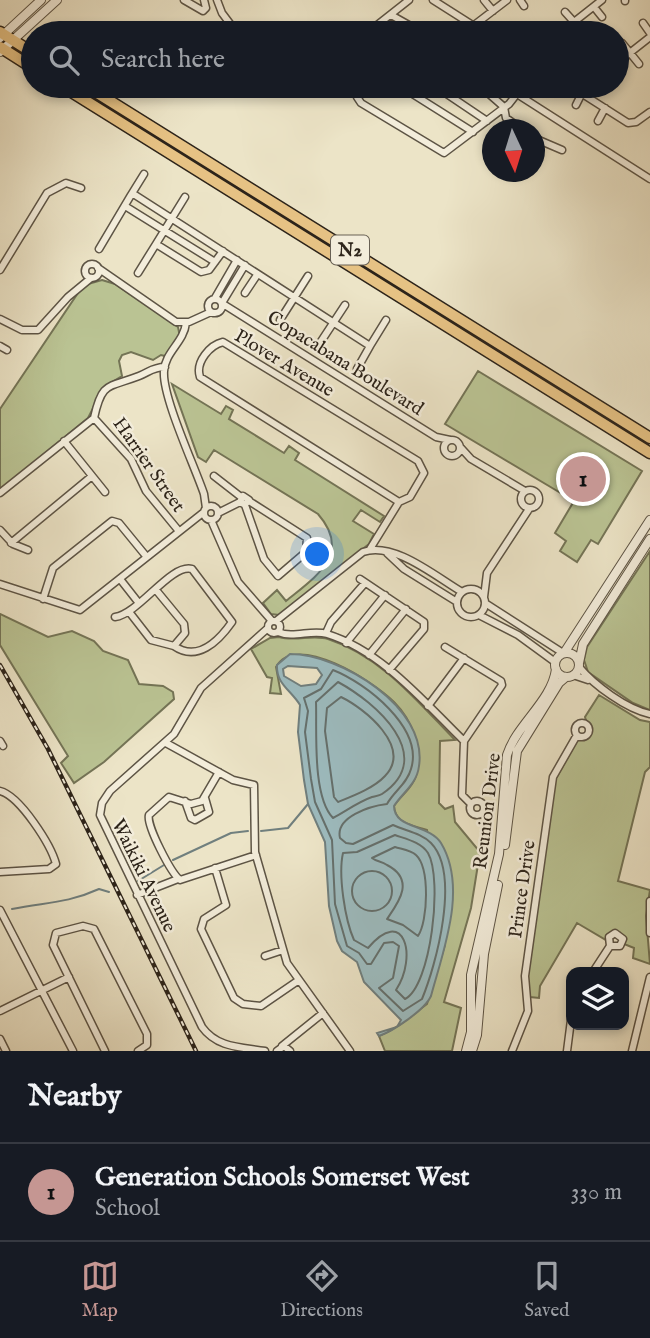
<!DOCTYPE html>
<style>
body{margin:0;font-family:"IM FELL English",serif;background:#20242c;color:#f1f3f6}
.controls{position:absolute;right:21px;bottom:21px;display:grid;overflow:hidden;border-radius:14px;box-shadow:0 4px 10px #0003}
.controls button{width:63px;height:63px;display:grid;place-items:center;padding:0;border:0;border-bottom:2px solid #363941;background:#171b24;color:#f1f3f6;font:35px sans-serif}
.compass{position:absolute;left:482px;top:119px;width:63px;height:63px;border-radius:50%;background:#171b24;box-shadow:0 4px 10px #0003;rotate:176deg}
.you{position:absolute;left:318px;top:555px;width:24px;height:24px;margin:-18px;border:5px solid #fff;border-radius:50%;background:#1a73e8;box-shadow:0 0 0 10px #1a73e833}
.badge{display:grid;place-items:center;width:46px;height:46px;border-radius:50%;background:#c59692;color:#111;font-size:23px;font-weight:700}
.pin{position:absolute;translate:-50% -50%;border:4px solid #fff;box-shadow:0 2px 7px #0006}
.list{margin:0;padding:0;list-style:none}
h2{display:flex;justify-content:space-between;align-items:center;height:91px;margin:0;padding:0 28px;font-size:30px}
h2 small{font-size:23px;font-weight:400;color:#9ea1a6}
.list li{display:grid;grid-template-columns:46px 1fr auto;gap:21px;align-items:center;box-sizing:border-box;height:98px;padding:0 28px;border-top:2px solid #363941}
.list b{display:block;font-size:26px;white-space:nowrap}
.list p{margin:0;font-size:23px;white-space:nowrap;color:#9ea1a6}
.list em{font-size:23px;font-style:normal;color:#9ea1a6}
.icon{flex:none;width:38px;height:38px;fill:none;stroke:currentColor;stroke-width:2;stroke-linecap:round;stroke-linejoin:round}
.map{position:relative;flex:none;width:650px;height:1051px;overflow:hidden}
.search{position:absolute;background:#171b24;box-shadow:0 4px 10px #0003;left:21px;right:21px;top:21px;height:77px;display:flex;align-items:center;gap:18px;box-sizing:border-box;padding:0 24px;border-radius:38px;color:#9ea1a6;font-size:26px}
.sheet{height:189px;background:#171b24}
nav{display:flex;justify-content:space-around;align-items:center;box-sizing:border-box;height:98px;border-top:2px solid #363941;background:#171b24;font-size:19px;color:#9ea1a6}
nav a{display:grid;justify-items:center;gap:4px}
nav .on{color:#c59692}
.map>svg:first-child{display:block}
.green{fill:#bac393;stroke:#747456;stroke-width:2}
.water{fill:#9dbcc0;stroke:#707f7e;stroke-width:2;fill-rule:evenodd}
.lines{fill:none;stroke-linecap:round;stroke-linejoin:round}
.shore{stroke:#65706d;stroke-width:2}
.stream{stroke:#707f7e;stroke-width:2}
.minor-casing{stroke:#5d5445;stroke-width:9}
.tertiary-casing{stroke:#5d5445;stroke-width:10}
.trunk-casing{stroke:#2d241a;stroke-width:13}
.minor{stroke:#f3eddb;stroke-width:6}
.tertiary{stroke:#f3eddb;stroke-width:8}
.trunk{stroke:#e6c284;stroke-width:10}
.rail-casing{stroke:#2d241a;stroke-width:4.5}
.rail{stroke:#f3eddb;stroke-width:2;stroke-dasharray:5;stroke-linecap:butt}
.labels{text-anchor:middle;stroke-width:5;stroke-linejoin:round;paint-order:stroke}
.shield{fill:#f3eddb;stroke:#686054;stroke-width:2}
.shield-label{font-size:18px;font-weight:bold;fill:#2d241a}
.street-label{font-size:19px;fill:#2d241a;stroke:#f3eddb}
</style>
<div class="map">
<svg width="650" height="1051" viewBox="0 0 650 1051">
<rect width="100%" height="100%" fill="#ece4c7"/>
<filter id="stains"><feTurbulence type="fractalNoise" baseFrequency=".00286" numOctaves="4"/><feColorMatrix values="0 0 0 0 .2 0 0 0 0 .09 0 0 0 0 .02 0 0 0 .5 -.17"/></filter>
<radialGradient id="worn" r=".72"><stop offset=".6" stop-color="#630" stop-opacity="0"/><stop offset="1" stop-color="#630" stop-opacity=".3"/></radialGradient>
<!-- green -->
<path class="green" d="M102,280l13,4 63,43 2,10 -15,19 -4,-1 -8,5 -22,-8 -9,3 -3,6 3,15 -18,11 -16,31 -88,72v-81l80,-119 8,-6z
M478,371l164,100 -44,73 -7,-4 -14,22 -17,-11 6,-10 -11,-8 19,-32 -129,-77z
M172,384l49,30 5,-8 7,4 -4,9 55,34 5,-7 10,7 -4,7 89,56 -4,6 -19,-12 -8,11 21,13 -5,10 -90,71 -8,-1 -8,-11 14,-13 9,11c29,-24 67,-47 32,-87l-104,-64 -8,12 -8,-5z
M650,551v159l-17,-7 -45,-31 -4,-12 3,-13z
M0,614l48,23 24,-6 22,10 9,10 25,9 11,24 24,2 10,6 1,7 -70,63 -30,21 -13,-20 7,-7 -68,-111z
M279,637c17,5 33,-3 49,2 53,17 90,63 127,101l-15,1 -1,62 6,6 8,-3 2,16 25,30 -9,56 -27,94 17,6 -9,43h-67l-6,-15c18,-7 32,-20 48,-32l18,-59 -18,-115c-15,-5 -32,-6 -33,-24 7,-11 18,-17 22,-30 7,-27 -3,-55 -22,-74 -20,-20 -98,-71 -118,-35l5,27 -11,-1 2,-15 -5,-1 -16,-28 19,-11z
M599,695l41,25 10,2v45l-5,5 -27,109 32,9 -4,26 4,48 -17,-6 1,-10 -10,-4 -4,-11 -14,7 -29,-17 -37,63 -1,12 -9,-1 -3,-16 28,-201 23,-41h7l5,-5 -5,-17z"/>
<!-- water -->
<path class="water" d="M290,654c50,0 138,53 129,112 -2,18 -16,26 -25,40 0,23 35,18 47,37 27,45 2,108 -10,153 -6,14 -38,35 -52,40l-2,-3 20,-6 4,-7 -37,-38 -7,-20 -15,-11 -5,-10 -8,-35 -4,-64 -17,-38 -4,-24 -6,-48 2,-27c-9,-15 -24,-21 -23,-40zM288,666l29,2 5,7 -6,9 -15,2 -17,-10 -1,-7z"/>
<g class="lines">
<!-- shore -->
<path class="shore" d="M333,670c33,13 91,58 78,99 -4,15 -17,22 -24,35 -17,2 -52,13 -47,34l6,5 7,1 40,-19c13,6 28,8 38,18 30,31 5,122 -9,156l-19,12 -24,-23 14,-10 6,-32 -6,-4 -9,1 -13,21h-4l-8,-11 -12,-7 -12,-42 -3,-64 -17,-38 -4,-23 -6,-47 3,-21 -4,-13 17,-9z
M338,682c37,20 100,74 44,112 -3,2 -7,2 -10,3 -14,5 -26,14 -39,21 -21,-22 -16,-87 -17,-116z
M341,697c23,11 72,50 44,79 -11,12 -32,20 -47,26l-4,-5 -9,-66 2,-23z
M395,835c11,4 26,7 33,18 15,26 3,133 -23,146l-9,-9c22,-34 8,-85 -28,-42l-14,-8c-9,-20 -16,-65 -11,-87l14,-1z
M395,847c6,2 16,3 21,8 14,13 12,66 2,81l-15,-11 -16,-6c11,-16 29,-39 0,-54 -6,-4 -10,-3 -15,-7z
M352 891a20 20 0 1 1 40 0a20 20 0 1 1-40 0Z"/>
<!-- stream -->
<path class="stream" d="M261,831l27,-3 20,-24
M173,860l58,-27 17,-2
M138,881l26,-16
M12,909c33,-7 54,-5 87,-20l10,3"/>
<defs>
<path id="minor" d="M184,0l19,11 3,-3 -2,-8
M217,0l5,13 15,20
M433,0l52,33
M484,0l9,11
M520,0l4,6
M625,0v1
M594,7l8,10
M565,12l9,10
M391,15l32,18
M643,23l7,10
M572,24l8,9
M473,26l34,-26
M542,29l5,4
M367,33l42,-33
M560,33l42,-33
M622,43l17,21
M617,63l33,-26
M617,78l1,1
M362,86l-5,11 4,6 83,50 65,-49 14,-18
M400,86l73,46
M435,86l52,35
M480,86l24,21 2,11 17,12
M509,86l10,6
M570,86l58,37 8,-1 14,-10
M553,92l3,-6
M517,94l133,85
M576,105l6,-12
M598,121l7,-13
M534,138l28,12
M131,195l13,-21
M185,197l-29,47 45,28 8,-2 14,-19
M125,206l90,56
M99,249l32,-54h4l235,151 -13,23
M85 271a7 7 0 1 1 14 0a7 7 0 1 1-14 0Z
M98,268l78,54h13l22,-10
M0,270l47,-77 19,-10 15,5
M138,273l18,-29
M245,293l12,-18
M215,298l22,-38
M208 306a7 7 0 1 1 14 0a7 7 0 1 1-14 0Z
M222,303l23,-38
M223,304l213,133 14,3
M0,319l22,11h16l30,-33 23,-19
M280,320l28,-44
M186,323c-2,19 -21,29 -22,48 -2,26 31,96 40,123l2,14
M223,342l195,119 6,12 -14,24 -11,5 -199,-125c-5,-15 10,-32 23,-35z
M0,346l7,4
M318,346l27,-41
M370,346l16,-26
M94,418l37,41 15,32 32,39
M94,418c8,-37 14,-30 45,-42 10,-4 14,-9 26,-9
M444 448a8 8 0 1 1 16 0a8 8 0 1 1-16 0Z
M64,441l41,51
M461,448l10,11 54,32
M214,476l27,21
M521 499a9 9 0 1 1 18 0a9 9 0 1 1-18 0Z
M0,493l94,-75
M245,505l4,-5 -6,-4 -3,6 5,3 19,54 14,17 28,-24 1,-14 -58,-37
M204 513a7 7 0 1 1 14 0a7 7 0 1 1-14 0Z
M218,513l22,-11
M211,520l27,62 34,39
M0,530l13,14 15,6
M11,543l81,-67
M370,549l29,-47
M387,553l17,16 53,33
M120,579l18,23
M360,579l64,43v7l-35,41
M0,584l80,26 124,-98
M457 603a14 14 0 1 1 28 0a14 14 0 1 1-28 0Z
M484,597l3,-24 42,-64
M43,599l10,-31 59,-47 7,2 27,33
M485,603l78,50
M130,613l21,27 23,6 11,-13 -1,-9 -28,-34
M479,615l39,20 37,27
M115,617c24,-3 56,-54 77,-48l40,53c-14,20 -35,40 -58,24
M268 627a6 6 0 1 1 12 0a6 6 0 1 1-12 0Z
M276,621l87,-69c31,-11 73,25 99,40
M278,632c16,7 33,-3 49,2 55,17 97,68 137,107
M326,633l5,-11 34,-39
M346,643l39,-48
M445,647l56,34 1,4 -38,56 -2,54 9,9
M369,655l37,-46
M579,667c15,18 47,42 71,47
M573,675l15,5
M428,706l36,-48
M575 730a7 7 0 1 1 14 0a7 7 0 1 1-14 0Z
M0,741l3,5
M166,743l67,37 21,5 1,67 32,111 63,88
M219,772l-17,29 -11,3 -22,-7 -20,18c-3,10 22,58 31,65l76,-25
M0,791c20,5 51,54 56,73l-7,5 -49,3
M470 808a7 7 0 1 1 14 0a7 7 0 1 1-14 0Z
M185,801l6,17 4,2 14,-8 -4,-14
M215,868l11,37 -22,14 -3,10 33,69 9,6 18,2 38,-26
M137,895l41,-16
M650,901v32
M0,910l73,141
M265,956l18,-6
M593,972l17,-26 -1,-9 6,-4 8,6 -3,7h-10
M0,1011l69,-34
M0,1039l6,12
M282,1046l41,-33
M105,1051l-52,-106 3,-12 27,-7 11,3 53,105v11l-9,6
M265,1051c-24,-4 -48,-3 -63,-24l-102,-212 2,-12 8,-12 64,-57 27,-46 67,-60
M277,1051l7,-5 6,5
M512,1051l16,-40 -3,-35 28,-199 24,-42
M567,1051l4,-31
M632,1051l18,-74"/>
<path id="tertiary" d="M0,38l41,-38
M0,52l57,-52
M555 665a12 12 0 1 1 24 0a12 12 0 1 1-24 0Z
M564,653l86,-133
M579,663l4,-19 67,-105
M505,845l12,-94 42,-68 7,-6
M466,1051l5,-19v-57l28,-121 8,-99c10,-31 45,-54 49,-86
M472,1051l5,-16 7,-81 14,-69"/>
<path id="trunk" d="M0,32l33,21
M0,47l33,21
M62,86l588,367
M86,86l564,352"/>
</defs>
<!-- minor casing -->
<use href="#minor" class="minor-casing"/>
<!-- tertiary casing -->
<use href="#tertiary" class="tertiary-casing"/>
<!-- trunk casing -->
<use href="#trunk" class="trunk-casing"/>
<!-- minor -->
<use href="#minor" class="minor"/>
<!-- tertiary -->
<use href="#tertiary" class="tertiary"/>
<!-- trunk -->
<use href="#trunk" class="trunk"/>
<defs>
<path id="rail" d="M0,665l48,84 148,302"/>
</defs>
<!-- rail casing -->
<use href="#rail" class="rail-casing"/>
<!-- rail -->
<use href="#rail" class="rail"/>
</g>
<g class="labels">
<!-- shield labels -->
<rect class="shield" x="331" y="235.5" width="38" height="29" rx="5"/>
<g class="shield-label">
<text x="350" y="256">N2</text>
</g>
<!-- street labels -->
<g class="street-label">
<text transform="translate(285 362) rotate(31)" y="7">Plover Avenue</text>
<text transform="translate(346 362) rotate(32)" y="7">Copacabana Boulevard</text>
<text transform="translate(150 464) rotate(55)" y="7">Harrier Street</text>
<text transform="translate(486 811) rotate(-83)" y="7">Reunion Drive</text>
<text transform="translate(145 875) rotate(64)" y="7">Waikiki Avenue</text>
<text transform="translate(521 889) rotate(-82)" y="7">Prince Drive</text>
</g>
</g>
<rect width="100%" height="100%" filter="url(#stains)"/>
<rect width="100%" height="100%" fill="url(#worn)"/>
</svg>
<div class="controls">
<button><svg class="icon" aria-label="layers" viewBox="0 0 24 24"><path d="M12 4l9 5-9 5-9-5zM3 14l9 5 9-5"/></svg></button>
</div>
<svg class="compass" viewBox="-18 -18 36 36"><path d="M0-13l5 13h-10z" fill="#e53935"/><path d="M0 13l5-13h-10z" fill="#9ea1a6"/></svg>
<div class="you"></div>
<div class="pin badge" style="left:583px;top:479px">1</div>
<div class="search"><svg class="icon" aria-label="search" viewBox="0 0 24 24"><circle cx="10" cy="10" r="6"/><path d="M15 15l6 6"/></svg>Search here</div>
</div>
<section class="sheet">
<h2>Nearby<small></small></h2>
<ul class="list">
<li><span class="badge">1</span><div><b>Generation Schools Somerset West</b><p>School</p></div><em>330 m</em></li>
</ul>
</section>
<nav>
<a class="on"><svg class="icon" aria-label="map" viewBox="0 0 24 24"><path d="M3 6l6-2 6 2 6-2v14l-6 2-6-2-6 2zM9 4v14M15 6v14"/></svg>Map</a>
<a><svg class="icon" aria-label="directions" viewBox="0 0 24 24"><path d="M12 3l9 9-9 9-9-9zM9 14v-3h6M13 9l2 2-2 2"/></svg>Directions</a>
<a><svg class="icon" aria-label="saved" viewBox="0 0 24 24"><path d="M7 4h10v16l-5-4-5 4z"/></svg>Saved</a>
</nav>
